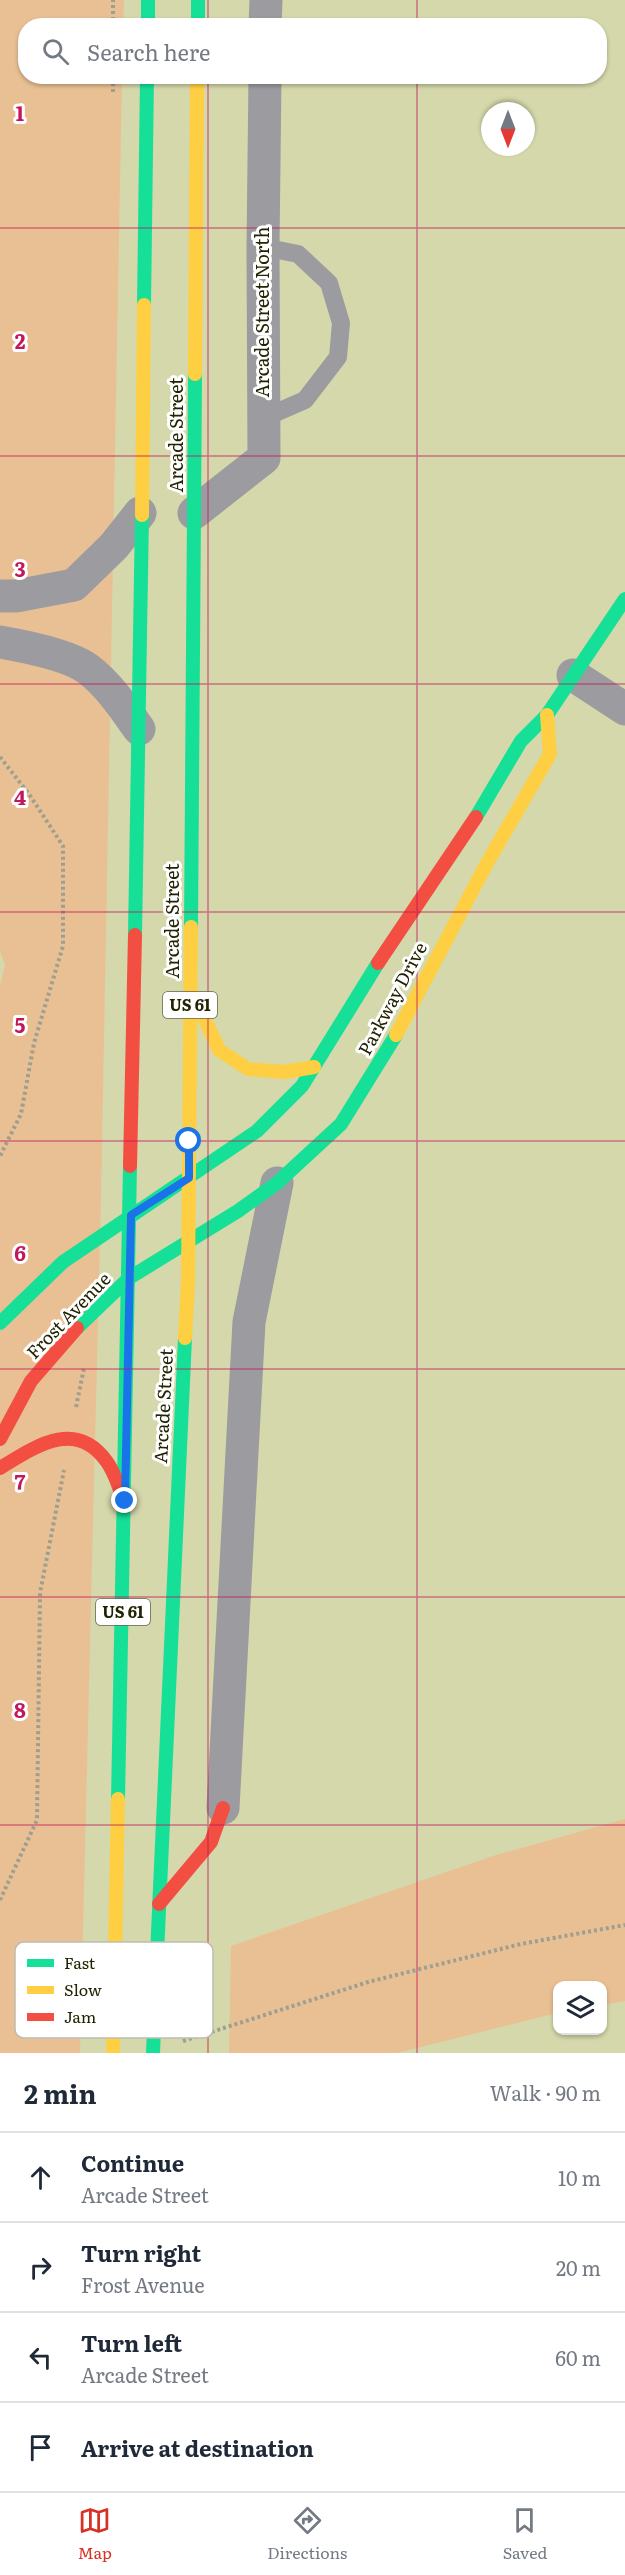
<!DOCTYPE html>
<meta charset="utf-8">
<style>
body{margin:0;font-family:Literata,serif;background:#f6f6f7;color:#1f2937}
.controls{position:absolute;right:18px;bottom:18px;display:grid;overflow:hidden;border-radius:12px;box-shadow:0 2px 4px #0004}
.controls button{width:54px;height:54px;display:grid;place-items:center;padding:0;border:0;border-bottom:2px solid #e0e1e3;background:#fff;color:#1f2937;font:30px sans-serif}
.compass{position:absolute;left:481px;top:102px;width:54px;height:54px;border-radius:50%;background:#fff;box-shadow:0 2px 4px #0004;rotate:180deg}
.stop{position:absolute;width:18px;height:18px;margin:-14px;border:4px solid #1a73e8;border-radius:50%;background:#fff}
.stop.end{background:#1a73e8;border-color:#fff;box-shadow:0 2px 6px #0008}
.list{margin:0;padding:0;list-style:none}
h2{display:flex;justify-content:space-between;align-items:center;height:78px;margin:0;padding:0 24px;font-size:26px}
h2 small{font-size:20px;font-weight:400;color:#747a83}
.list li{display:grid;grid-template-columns:39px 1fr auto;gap:18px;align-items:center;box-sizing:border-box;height:90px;padding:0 24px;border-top:2px solid #e0e1e3}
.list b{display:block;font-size:22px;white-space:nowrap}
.list p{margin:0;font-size:20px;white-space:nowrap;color:#747a83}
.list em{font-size:20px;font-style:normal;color:#747a83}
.icon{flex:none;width:33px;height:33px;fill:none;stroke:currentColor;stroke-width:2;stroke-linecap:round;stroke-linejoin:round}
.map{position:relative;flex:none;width:625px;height:2053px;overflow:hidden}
.search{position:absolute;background:#fff;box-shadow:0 2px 4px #0004;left:18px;right:18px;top:18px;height:66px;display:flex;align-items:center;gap:15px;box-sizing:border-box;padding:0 21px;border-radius:24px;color:#747a83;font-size:22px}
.sheet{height:438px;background:#fff}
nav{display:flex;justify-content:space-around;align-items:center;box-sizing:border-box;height:84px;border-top:2px solid #e0e1e3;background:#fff;font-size:16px;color:#747a83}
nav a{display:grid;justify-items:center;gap:3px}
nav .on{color:#d93025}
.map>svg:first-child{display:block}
.green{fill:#e9c093}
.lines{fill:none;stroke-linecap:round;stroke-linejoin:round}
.path{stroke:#9e9e91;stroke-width:4;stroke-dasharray:3 3;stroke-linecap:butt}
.lane{stroke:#9c9ba0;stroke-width:18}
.street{stroke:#9c9ba0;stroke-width:33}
.fast{stroke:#16e098;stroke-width:14}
.slow{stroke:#ffcf43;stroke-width:14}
.jam{stroke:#f24e42;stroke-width:14}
.fast-bridge{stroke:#16e098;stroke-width:14}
.route{stroke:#1a73e8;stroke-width:8}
.grid{fill:none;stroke:#c2185b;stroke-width:1.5;stroke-opacity:0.55}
.labels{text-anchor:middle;stroke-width:6;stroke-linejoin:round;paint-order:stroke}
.shield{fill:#fff;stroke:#64654d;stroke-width:1.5}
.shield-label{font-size:16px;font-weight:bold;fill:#222301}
.street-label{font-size:18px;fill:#222301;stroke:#fff}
.key{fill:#fff;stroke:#bdbdb3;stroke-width:1.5}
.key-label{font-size:16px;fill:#222301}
.grid-label{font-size:20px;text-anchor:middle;font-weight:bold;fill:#c2185b;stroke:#fff;stroke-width:6;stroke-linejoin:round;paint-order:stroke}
</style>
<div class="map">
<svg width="625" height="2053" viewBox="0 0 625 2053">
<rect width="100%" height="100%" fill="#d5d8aa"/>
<!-- green -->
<path class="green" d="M0,0h124l-1,25 -97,1v50l96,1 -21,1122 -21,854h-80v-1068l5,-20 -5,-14z
M625,1819v182l-22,4 -1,-19h-44l-1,27 -160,40h-168l2,-107 265,-91z"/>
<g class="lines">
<!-- path -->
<path class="path" d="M113,26v-26
M113,92v-16
M0,757l29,37 34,52v100l-29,97 -13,71 -21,42
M76,1407l8,-39
M0,1900l37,-80 3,-227 24,-123
M183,2041l185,-59 153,-38 104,-19"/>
<!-- lane -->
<path class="lane" d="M263,247l35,7 31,29 12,40 -3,34 -33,43 -41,18"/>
<!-- street -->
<path class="street" d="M265,26l1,-26
M194,513l70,-55 -1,-211 2,-171
M0,596h16l58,-11 40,-39 26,-33
M0,642c23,4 69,13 88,27 21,16 36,39 51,60
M573,675l52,34
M223,1808l26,-486 28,-139"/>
<!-- fast -->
<path class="fast" d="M148,0v26
M198,0v26
M144,305l3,-229
M476,817l45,-76 26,-26 78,-116
M191,927l4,-553
M135,935l7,-420
M0,1323l63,-61 194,-131 45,-45 76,-123
M77,1328l52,-50 109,-67 39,-28 64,-59 55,-89
M118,1799l12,-633
M158,1932l27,-594"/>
<!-- slow -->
<path class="slow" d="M195,374l2,-298
M142,515l2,-210
M194,996l25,54 29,19 36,3 30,-5
M396,1035l90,-170 64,-111 -3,-39
M185,1338l3,-56 3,-355
M113,2053l5,-254"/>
<!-- jam -->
<path class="jam" d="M378,963l98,-146
M130,1166l5,-231
M0,1439l31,-58 46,-53
M0,1468c36,-22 76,-50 107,-6 8,11 11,24 16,35
M159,1904l52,-62 12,-34"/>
<!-- fast-bridge -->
<path class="fast-bridge" d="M153,2053l5,-121"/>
</g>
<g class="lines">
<!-- route -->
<path class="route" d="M125,1501l6,-286 58,-37v-37"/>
</g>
<!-- grid -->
<path class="grid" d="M208,0v26M417,0v26M208,76v1977M417,76v1977M0,228h625M0,456h625M0,684h625M0,912h625M0,1141h625M0,1369h625M0,1597h625M0,1825h625"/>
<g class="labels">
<!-- shield labels -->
<g class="shield">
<rect x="163" y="992" width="54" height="26" rx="4.5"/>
<rect x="96" y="1599" width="54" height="26" rx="4.5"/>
</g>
<g class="shield-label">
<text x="190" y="1011">US 61</text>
<text x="123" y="1618">US 61</text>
</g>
<!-- street labels -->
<g class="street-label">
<text transform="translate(263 312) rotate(-90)" y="6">Arcade Street North</text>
<text transform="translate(177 435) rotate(-90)" y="6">Arcade Street</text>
<text transform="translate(173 921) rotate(-90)" y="6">Arcade Street</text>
<text transform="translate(393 999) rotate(-62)" y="6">Parkway Drive</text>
<text transform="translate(69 1316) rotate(-46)" y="6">Frost Avenue</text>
<text transform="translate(164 1406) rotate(-87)" y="6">Arcade Street</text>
</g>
</g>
<!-- legend -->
<rect x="15" y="1942" width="198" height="96" rx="9" class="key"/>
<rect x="27" y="1959" width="27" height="8" fill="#16e098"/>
<rect x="27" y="1986" width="27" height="8" fill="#ffcf43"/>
<rect x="27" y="2013" width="27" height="8" fill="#f24e42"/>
<g class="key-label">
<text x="64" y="1969">Fast</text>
<text x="64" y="1996">Slow</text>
<text x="64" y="2023">Jam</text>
</g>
<g class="grid-label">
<text x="20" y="121">1</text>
<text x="20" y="349">2</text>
<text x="20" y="577">3</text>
<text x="20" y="805">4</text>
<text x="20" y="1033">5</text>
<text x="20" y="1261">6</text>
<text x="20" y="1490">7</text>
<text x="20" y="1718">8</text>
</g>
</svg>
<div class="controls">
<button><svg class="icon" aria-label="layers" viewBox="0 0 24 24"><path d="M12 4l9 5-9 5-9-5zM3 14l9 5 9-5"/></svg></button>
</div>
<svg class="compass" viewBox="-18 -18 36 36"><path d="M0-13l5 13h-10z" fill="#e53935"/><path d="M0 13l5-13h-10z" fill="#747a83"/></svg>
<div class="stop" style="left:189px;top:1141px"></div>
<div class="stop end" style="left:125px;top:1501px"></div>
<div class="search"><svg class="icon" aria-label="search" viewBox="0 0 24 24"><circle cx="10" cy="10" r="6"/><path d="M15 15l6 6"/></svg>Search here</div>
</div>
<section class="sheet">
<h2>2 min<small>Walk · 90 m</small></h2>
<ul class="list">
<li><svg class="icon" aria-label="ahead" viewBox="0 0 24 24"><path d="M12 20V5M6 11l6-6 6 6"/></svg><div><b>Continue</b><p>Arcade Street</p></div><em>10 m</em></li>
<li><svg class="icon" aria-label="right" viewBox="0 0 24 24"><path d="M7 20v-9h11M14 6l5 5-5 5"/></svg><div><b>Turn right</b><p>Frost Avenue</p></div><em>20 m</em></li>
<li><svg class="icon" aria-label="left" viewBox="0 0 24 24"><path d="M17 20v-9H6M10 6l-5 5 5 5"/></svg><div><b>Turn left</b><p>Arcade Street</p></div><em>60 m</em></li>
<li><svg class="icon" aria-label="arrive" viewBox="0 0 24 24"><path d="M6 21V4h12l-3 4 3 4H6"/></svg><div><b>Arrive at destination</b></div></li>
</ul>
</section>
<nav>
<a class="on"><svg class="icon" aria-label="map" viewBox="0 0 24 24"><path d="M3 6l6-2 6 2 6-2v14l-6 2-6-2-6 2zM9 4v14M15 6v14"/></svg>Map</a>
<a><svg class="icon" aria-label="directions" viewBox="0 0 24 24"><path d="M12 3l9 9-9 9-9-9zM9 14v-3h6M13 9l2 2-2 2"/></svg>Directions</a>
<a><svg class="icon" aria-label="saved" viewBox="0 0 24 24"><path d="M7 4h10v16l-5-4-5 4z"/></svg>Saved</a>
</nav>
